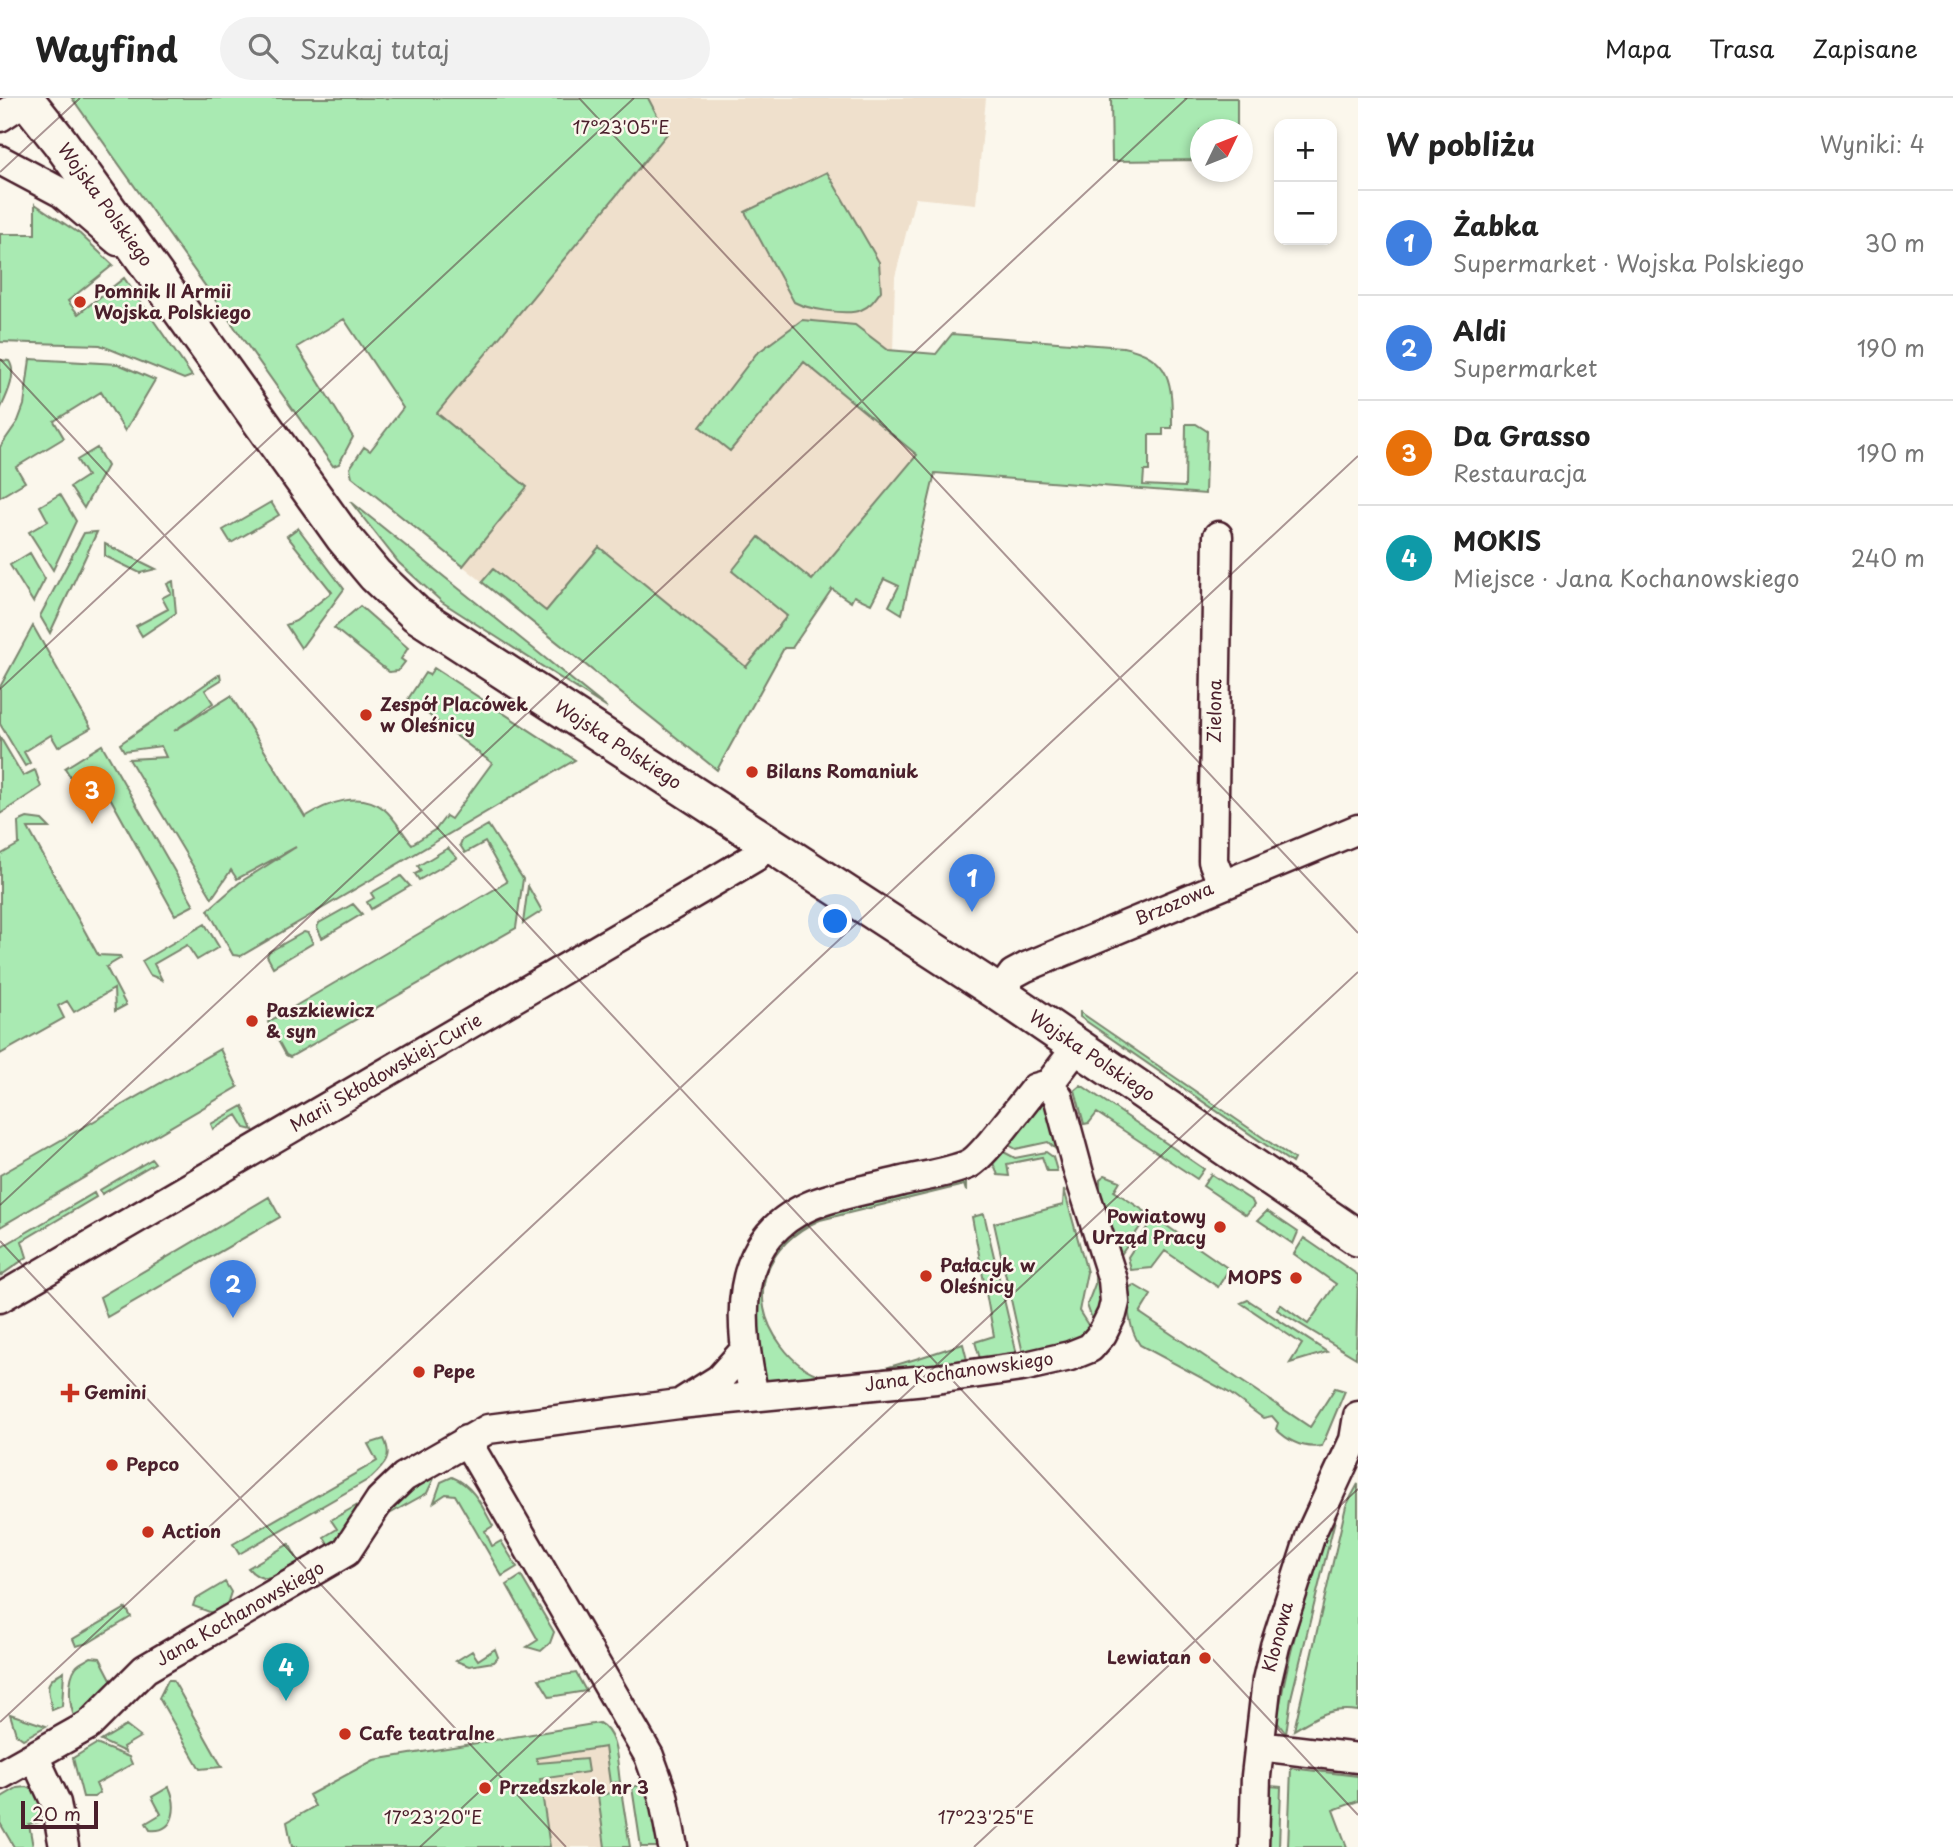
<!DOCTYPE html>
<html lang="pl">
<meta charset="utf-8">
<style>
body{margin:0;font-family:"Playpen Sans",sans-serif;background:#f2f2f2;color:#222}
.controls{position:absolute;right:21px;top:21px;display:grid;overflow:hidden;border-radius:14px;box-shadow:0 4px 10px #0003}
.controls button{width:63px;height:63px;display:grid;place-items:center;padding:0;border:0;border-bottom:2px solid #e0e0e0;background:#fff;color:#222;font:35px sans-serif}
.compass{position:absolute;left:1190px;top:21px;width:63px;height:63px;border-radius:50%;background:#fff;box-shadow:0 4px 10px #0003;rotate:47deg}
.scale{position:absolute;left:21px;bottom:18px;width:77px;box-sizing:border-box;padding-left:7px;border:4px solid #4a1f2b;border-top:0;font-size:19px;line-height:24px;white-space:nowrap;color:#4a1f2b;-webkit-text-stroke:5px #fbf7ec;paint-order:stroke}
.you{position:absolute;left:836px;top:824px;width:24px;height:24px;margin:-18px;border:5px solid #fff;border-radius:50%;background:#1a73e8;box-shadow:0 0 0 10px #1a73e833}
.badge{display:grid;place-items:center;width:46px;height:46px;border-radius:50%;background:#ea580c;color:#fff;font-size:23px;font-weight:700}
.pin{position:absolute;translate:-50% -58px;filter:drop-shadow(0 2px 4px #0008)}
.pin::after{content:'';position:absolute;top:37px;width:24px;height:21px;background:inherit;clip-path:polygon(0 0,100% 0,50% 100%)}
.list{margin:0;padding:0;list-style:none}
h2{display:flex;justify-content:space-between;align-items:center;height:91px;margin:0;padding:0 28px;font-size:30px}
h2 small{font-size:23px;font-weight:400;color:#767676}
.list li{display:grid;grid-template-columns:46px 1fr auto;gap:21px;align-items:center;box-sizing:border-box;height:105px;padding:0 28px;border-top:2px solid #e0e0e0}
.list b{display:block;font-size:26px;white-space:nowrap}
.list p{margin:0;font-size:23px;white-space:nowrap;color:#767676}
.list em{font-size:23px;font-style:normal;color:#767676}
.icon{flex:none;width:38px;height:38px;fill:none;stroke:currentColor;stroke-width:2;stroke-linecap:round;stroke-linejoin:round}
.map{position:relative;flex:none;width:1358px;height:1749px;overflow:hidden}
header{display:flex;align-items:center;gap:42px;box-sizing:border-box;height:98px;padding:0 35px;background:#fff;border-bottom:2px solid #e0e0e0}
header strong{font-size:33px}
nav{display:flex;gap:38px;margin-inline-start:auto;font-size:24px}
.search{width:490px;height:63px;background:#f2f2f2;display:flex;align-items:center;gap:18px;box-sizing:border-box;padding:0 24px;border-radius:38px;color:#767676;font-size:26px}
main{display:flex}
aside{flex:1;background:#fff}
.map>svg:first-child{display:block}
.built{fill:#efe0cc}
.green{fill:#a9eab2;stroke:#7a846e;stroke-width:2}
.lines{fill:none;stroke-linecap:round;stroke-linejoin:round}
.minor-casing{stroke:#4a1f2b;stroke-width:33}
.major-casing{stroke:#4a1f2b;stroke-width:40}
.minor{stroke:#fbf7ec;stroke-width:28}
.major{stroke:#fbf7ec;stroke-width:35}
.ticks{fill:none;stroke:#4a1f2b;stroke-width:2;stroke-opacity:0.45}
.poi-dot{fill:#c8321e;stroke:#fbf7ec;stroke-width:2.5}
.labels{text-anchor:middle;stroke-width:5;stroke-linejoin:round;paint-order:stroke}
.street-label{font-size:18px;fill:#4a1f2b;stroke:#fbf7ec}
.poi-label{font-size:18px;font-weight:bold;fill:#4a1f2b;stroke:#fbf7ec;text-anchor:start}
.ticks-label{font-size:18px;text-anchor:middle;fill:#4a1f2b;stroke:#fbf7ec;stroke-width:5;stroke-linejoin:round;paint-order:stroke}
</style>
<header>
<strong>Wayfind</strong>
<div class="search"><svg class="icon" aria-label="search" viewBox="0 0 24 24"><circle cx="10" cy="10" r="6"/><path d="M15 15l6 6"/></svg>Szukaj tutaj</div>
<nav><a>Mapa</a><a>Trasa</a><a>Zapisane</a></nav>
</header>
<main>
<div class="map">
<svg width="1358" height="1749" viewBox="0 0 1358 1749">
<rect width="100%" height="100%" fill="#fbf7ec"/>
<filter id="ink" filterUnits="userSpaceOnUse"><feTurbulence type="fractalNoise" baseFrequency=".0143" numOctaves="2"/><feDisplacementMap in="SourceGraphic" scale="14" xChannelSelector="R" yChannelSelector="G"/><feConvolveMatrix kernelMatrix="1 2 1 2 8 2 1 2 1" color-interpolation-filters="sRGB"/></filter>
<g filter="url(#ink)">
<!-- built -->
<path class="built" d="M637,0h349l-10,106 -61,-6 -20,79 -2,75 44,7 -35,255 -13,-8 10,-20 -15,-7 -13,25 -17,-8 -3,6 -19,-13 -40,59h-8l-67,122 -365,-293 69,-77z
M602,1633l17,116h-321z"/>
<!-- green -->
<path class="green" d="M72,0h576l19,36 -230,279 90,74 -64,79 -111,-89 -2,-9 14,-21 6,4 33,-43 -59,-89 -47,28 56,90 -14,27 -6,2z
M1111,0h126v31l-37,1v30l-88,1z
M827,74l52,90 2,29c-6,8 -10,15 -20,19 -14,6 -54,-1 -67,-8l-49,-90z
M35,106l45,30 33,31 -45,36 10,13 46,-36 68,98 -8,3 -84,-34 -100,-3v-108h35z
M802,222l53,5 33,25 48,4 16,-20 171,13c50,10 49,38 49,81h-9v7h-14v36h-5l-1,14 42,2 1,-63h10l11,7 -2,63 -270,-21 -33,141 -13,-8 10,-20 -15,-7 -13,25 -17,-8 -3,6 -19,-13 -40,59h-8l-67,122 -235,-188 11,-13 53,42 53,-64 147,120 41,-51 -55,-45 27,-34 53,43 105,-125 -113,-93 -74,89 -30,-24 56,-73z
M30,261l88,5 37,16 -30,51 -24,-39 -47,29 10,17 -48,29 9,15 -25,15v-50l18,-26 6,-16z
M0,262l9,1c9,13 -3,36 -9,49z
M97,350l10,18 -23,42 -14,-21 17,-11 -10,-16z
M60,396l16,27 -23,49 -24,-38 19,-11 -8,-15z
M350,403l257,207 -165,-106 -43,-39z
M271,404l8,13 -48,28 -8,-13z
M298,430l46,61 -43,59 -15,-23 10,-4 36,-29 -45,-56z
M97,434l-47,101 -10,-17 44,-83z
M105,446l51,25 -16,4 -35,-17z
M30,455l15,26 -12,23 -23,-37z
M173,483l3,32 -34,23 -6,-10 32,-17 -6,-11 9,-5 -4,-9z
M360,508l48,42 -7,11 4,3 -7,9 -9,1 -55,-44z
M33,528l58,102 -33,19 -7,-12 -27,17 6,11 -5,3 -25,-42v-37z
M434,570l141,92 -334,196 -8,-1 -25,-45 31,-27 57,-36 -59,32 -6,-9 -19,28 -83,-139 37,-2 -5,-11 -37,5 -4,-7 100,-70 1,6 -16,10 8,13 -39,28 57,-35 74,121c22,-14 55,-27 79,-8 11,9 19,25 28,35l24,-15 10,-13 5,3 41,-56 -84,-64 17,-26 4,2z
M0,639l23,39 12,-6 6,17 -41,27z
M102,647l92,160 -19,10 -68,-123 1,-5 -10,-17 -24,13 -9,-15z
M27,720l15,2 8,8h-22l70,127 22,1 1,2 -15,9 20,38 -11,6 -1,-22 -40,23 -7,-11 -9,5 6,12 -64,36v-199l19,-11 -1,-22z
M488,727l35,54 -7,49 -226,129 -4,-2 -18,-33 239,-140 -22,-40 -20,11 -5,-8 2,-5z
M448,750l9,10 -38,22 -4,-6 6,-3 -3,-5z
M401,778l9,10 -39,23 -4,-7 7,-4 -3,-5z
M528,788l14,25 -19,12z
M353,806l9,10 -40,24 -5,-11 2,-4z
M205,826l14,23 -22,13 -10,-15 -33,19 8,16 -12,-5 -8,-14z
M304,834l4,1 5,10 -40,24 -6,-11 2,-4z
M1080,914l214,147 -2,4 -212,-146z
M220,951l18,38 -238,140v-52z
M1081,987l123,84 -7,10 -100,-66 -8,10 -5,1 -9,-34z
M1046,998l14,57 -12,-11 -32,7 -16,-9z
M243,1008l10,24 -8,-2 -8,-13 -24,14 -2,-5z
M1000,1052l15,8 31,-6 7,5 4,14h-10l-5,-14 -35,7 2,12 -11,-1 -6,-14z
M152,1061l3,4 -53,31 -2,-4z
M1211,1076l41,27 2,4 -8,10 -43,-29z
M1105,1077l15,6 -6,10 35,23 -29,42 -20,-62v-15z
M966,1082v11l-2,-6 -144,35c-53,23 -76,76 -39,125 11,15 24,27 42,31 34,6 105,-22 140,-32l5,20 -199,27c-11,-25 -11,-46 -12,-73 -1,-27 6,-66 28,-85 30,-25 139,-43 181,-53z
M1064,1091l23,83 -8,39 13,20 -6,6 -62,21 -30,-135 69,-18z
M94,1095l2,4 -74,44 5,16 -27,19v-28z
M269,1099l11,20 -173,100 -7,-20z
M1267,1113l31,21 -5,12 -35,-24z
M984,1116l34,145 -37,3 -6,-20 19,-6 -22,-119z
M1154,1119l75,52 -11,18 -53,-36 -13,17 -21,2 -3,-13z
M1304,1140l54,37 -2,83 -79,-48 3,-6 28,20 28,-40 -42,-30z
M1095,1167l11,25 -8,34 -6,-5 -5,-14 8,-21z
M1134,1187l17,10 -11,18 170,114 25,-39 10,3 -23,55c-19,3 -33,-4 -46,-17l2,-6 -6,-7 -9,2 -35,-26 -88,-47c-10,-14 -14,-40 -12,-57z
M1248,1202l79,52 -37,11 12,-19 -61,-41z
M384,1341c9,18 1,26 -13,39l-132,76 -6,-10 144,-83 -9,-17z
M437,1374l-10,21 -43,24 19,-23z
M452,1379c21,8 31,31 41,49l-8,5 7,15 9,-5 16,26 -15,9 -47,-81 -9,-1 -12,8 7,-20z
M1358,1386v227c-27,-4 -41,5 -64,19l52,-224z
M363,1404l-24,38 -9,7 -6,-10 13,-8 -6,-9z
M1338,1410l-47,190 -5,36 -8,-11v-9c13,-71 31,-140 60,-206z
M289,1446l11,20c-18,11 -35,24 -52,4z
M521,1478l33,56 -4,11 -9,8 -14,-4 11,-7 -31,-55z
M225,1484l6,10 -5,15 -11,7 -22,-8 2,-6z
M126,1510l5,9 -43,26 -12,3 -3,-7z
M495,1551l3,8 -5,5 -24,4 -13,-5 16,-10 6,9z
M91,1559l9,1 12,23 -13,18 -24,19c-6,-12 -8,-39 1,-51 3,-4 11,-7 15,-10z
M64,1573l-2,35 -10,4c-4,-23 -10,-27 12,-39z
M576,1575l10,18 -36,6 -11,-18z
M168,1582h5l49,87 -22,2 -41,-71z
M10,1616l36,12 -23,13 -7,-5z
M599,1625c19,10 18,40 21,59l-10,1 -5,-36 -69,11 2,5 48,-4 2,13 -48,7 10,68h-258l-5,-25 28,-16 -6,-11 65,-35z
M126,1628l14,11 -17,10 2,5 -24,-11z
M96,1646l33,13 3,7 -36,20 4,9 -6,4h-11l-10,-39z
M1291,1670l67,8v25l-25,9 14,37h-59z
M647,1686l14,63h-20l-9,-60z
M1270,1688l11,1 -2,60h-12z
M27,1689l7,3 6,-2 10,32 -21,4 4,23h-19l-14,-24v-25l17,-10z
M169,1689c8,17 8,46 -19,43l-4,-7 15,-9 -9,-17z
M621,1692l9,57h-25l-7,-51z"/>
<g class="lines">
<defs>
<path id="minor" d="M0,19l26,-17
M0,62l62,33 56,48
M1218,438l-5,325 9,23
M999,895l14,-19 13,-7 332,-138
M0,1200l706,-412 49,-29 11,-14
M754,1298c-15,-72 -25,-154 55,-190 28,-12 63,-17 93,-25 21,-5 47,-8 67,-17 13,-6 54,-61 66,-76l14,-4 28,-37
M684,1303l35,-22 26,-29
M466,1342l183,316 14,39 10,52
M1259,1648l99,12
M34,1658l22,47 8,44
M0,1677l89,-50 56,-56 201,-117 34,-52 24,-23 84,-48 191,-25 257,-25 86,-12 48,-11 20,-8 12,-14 10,-20 3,-12 -2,-22 -34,-106 -21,-78 -9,-12
M1254,1749l2,-71 11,-96 8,-34 37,-115 42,-91 4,-24"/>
<path id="major" d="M25,0l35,44 284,396 31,37 41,39 583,379 359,245"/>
</defs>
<!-- minor casing -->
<use href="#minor" class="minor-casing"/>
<!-- major casing -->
<use href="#major" class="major-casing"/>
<!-- minor -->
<use href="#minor" class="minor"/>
<!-- major -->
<use href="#major" class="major"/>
</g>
</g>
<!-- ticks -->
<path class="ticks" d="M579,0l779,835M0,74l80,-74M0,261l1358,1456M0,591l634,-591M0,1107l1187,-1107M0,1143l566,606M0,1624l1358,-1266M420,1749l938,-875M974,1749l384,-358"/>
<!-- markers -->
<g class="poi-dot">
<circle cx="80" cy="204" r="7"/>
<circle cx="366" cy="617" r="7"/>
<circle cx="752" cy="674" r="7"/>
<circle cx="252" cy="923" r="7"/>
<circle cx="1220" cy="1129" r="7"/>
<circle cx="926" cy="1178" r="7"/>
<circle cx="1296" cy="1180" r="7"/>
<circle cx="419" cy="1274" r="7"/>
<path d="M66.5 1284.5h7v7h7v7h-7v7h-7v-7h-7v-7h7z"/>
<circle cx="112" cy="1367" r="7"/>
<circle cx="148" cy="1434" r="7"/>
<circle cx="1205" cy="1560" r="7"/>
<circle cx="345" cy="1636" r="7"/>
<circle cx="485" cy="1690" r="7"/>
</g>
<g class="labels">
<!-- street labels -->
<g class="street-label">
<text transform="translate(105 107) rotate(54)" y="6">Wojska Polskiego</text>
<text transform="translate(1215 613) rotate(-89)" y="6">Zielona</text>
<text transform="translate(618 647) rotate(33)" y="6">Wojska Polskiego</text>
<text transform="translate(1174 806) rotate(-23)" y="6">Brzozowa</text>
<text transform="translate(1092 958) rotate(34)" y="6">Wojska Polskiego</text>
<text transform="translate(386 975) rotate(-30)" y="6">Marii Skłodowskiej-Curie</text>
<text transform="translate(959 1274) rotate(-8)" y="6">Jana Kochanowskiego</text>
<text transform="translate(240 1516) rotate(-30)" y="6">Jana Kochanowskiego</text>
<text transform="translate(1278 1539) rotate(-75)" y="6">Klonowa</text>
</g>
<!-- poi labels -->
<g class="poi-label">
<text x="94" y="200">Pomnik ll Armii<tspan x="94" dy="21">Wojska Polskiego</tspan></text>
<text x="380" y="613">Zespół Placówek<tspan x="380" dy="21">w Oleśnicy</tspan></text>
<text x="766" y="680">Bilans Romaniuk</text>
<text x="266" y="919">Paszkiewicz<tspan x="266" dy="21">&amp; syn</tspan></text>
<text x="1206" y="1125" text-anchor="end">Powiatowy<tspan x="1206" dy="21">Urząd Pracy</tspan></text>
<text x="940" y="1174">Pałacyk w<tspan x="940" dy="21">Oleśnicy</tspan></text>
<text x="1282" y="1186" text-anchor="end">MOPS</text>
<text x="433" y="1280">Pepe</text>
<text x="84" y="1301">Gemini</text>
<text x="126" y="1373">Pepco</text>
<text x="162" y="1440">Action</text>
<text x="1191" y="1566" text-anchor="end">Lewiatan</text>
<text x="359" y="1642">Cafe teatralne</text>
<text x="499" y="1696">Przedszkole nr 3</text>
</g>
</g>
<g class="ticks-label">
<text x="621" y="36">17°23'05"E</text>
<text x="433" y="1726">17°23'20"E</text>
<text x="986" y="1726">17°23'25"E</text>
</g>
</svg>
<div class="controls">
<button>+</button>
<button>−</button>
</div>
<svg class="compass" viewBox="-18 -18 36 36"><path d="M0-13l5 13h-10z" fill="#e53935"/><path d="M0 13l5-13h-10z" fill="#767676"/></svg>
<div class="scale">20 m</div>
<div class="you"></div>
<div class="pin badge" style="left:972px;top:814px;background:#3f7fe0">1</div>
<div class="pin badge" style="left:233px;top:1220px;background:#3f7fe0">2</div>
<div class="pin badge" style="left:92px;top:726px;background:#e8710a">3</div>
<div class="pin badge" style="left:286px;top:1603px;background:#0f9aa8">4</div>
</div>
<aside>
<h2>W pobliżu<small>Wyniki: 4</small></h2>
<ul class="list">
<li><span class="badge" style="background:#3f7fe0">1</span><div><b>Żabka</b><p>Supermarket · Wojska Polskiego</p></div><em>30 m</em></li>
<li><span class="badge" style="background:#3f7fe0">2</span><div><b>Aldi</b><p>Supermarket</p></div><em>190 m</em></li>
<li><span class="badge" style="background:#e8710a">3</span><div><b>Da Grasso</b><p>Restauracja</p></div><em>190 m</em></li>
<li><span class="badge" style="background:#0f9aa8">4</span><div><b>MOKIS</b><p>Miejsce · Jana Kochanowskiego</p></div><em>240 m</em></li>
</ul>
</aside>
</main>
